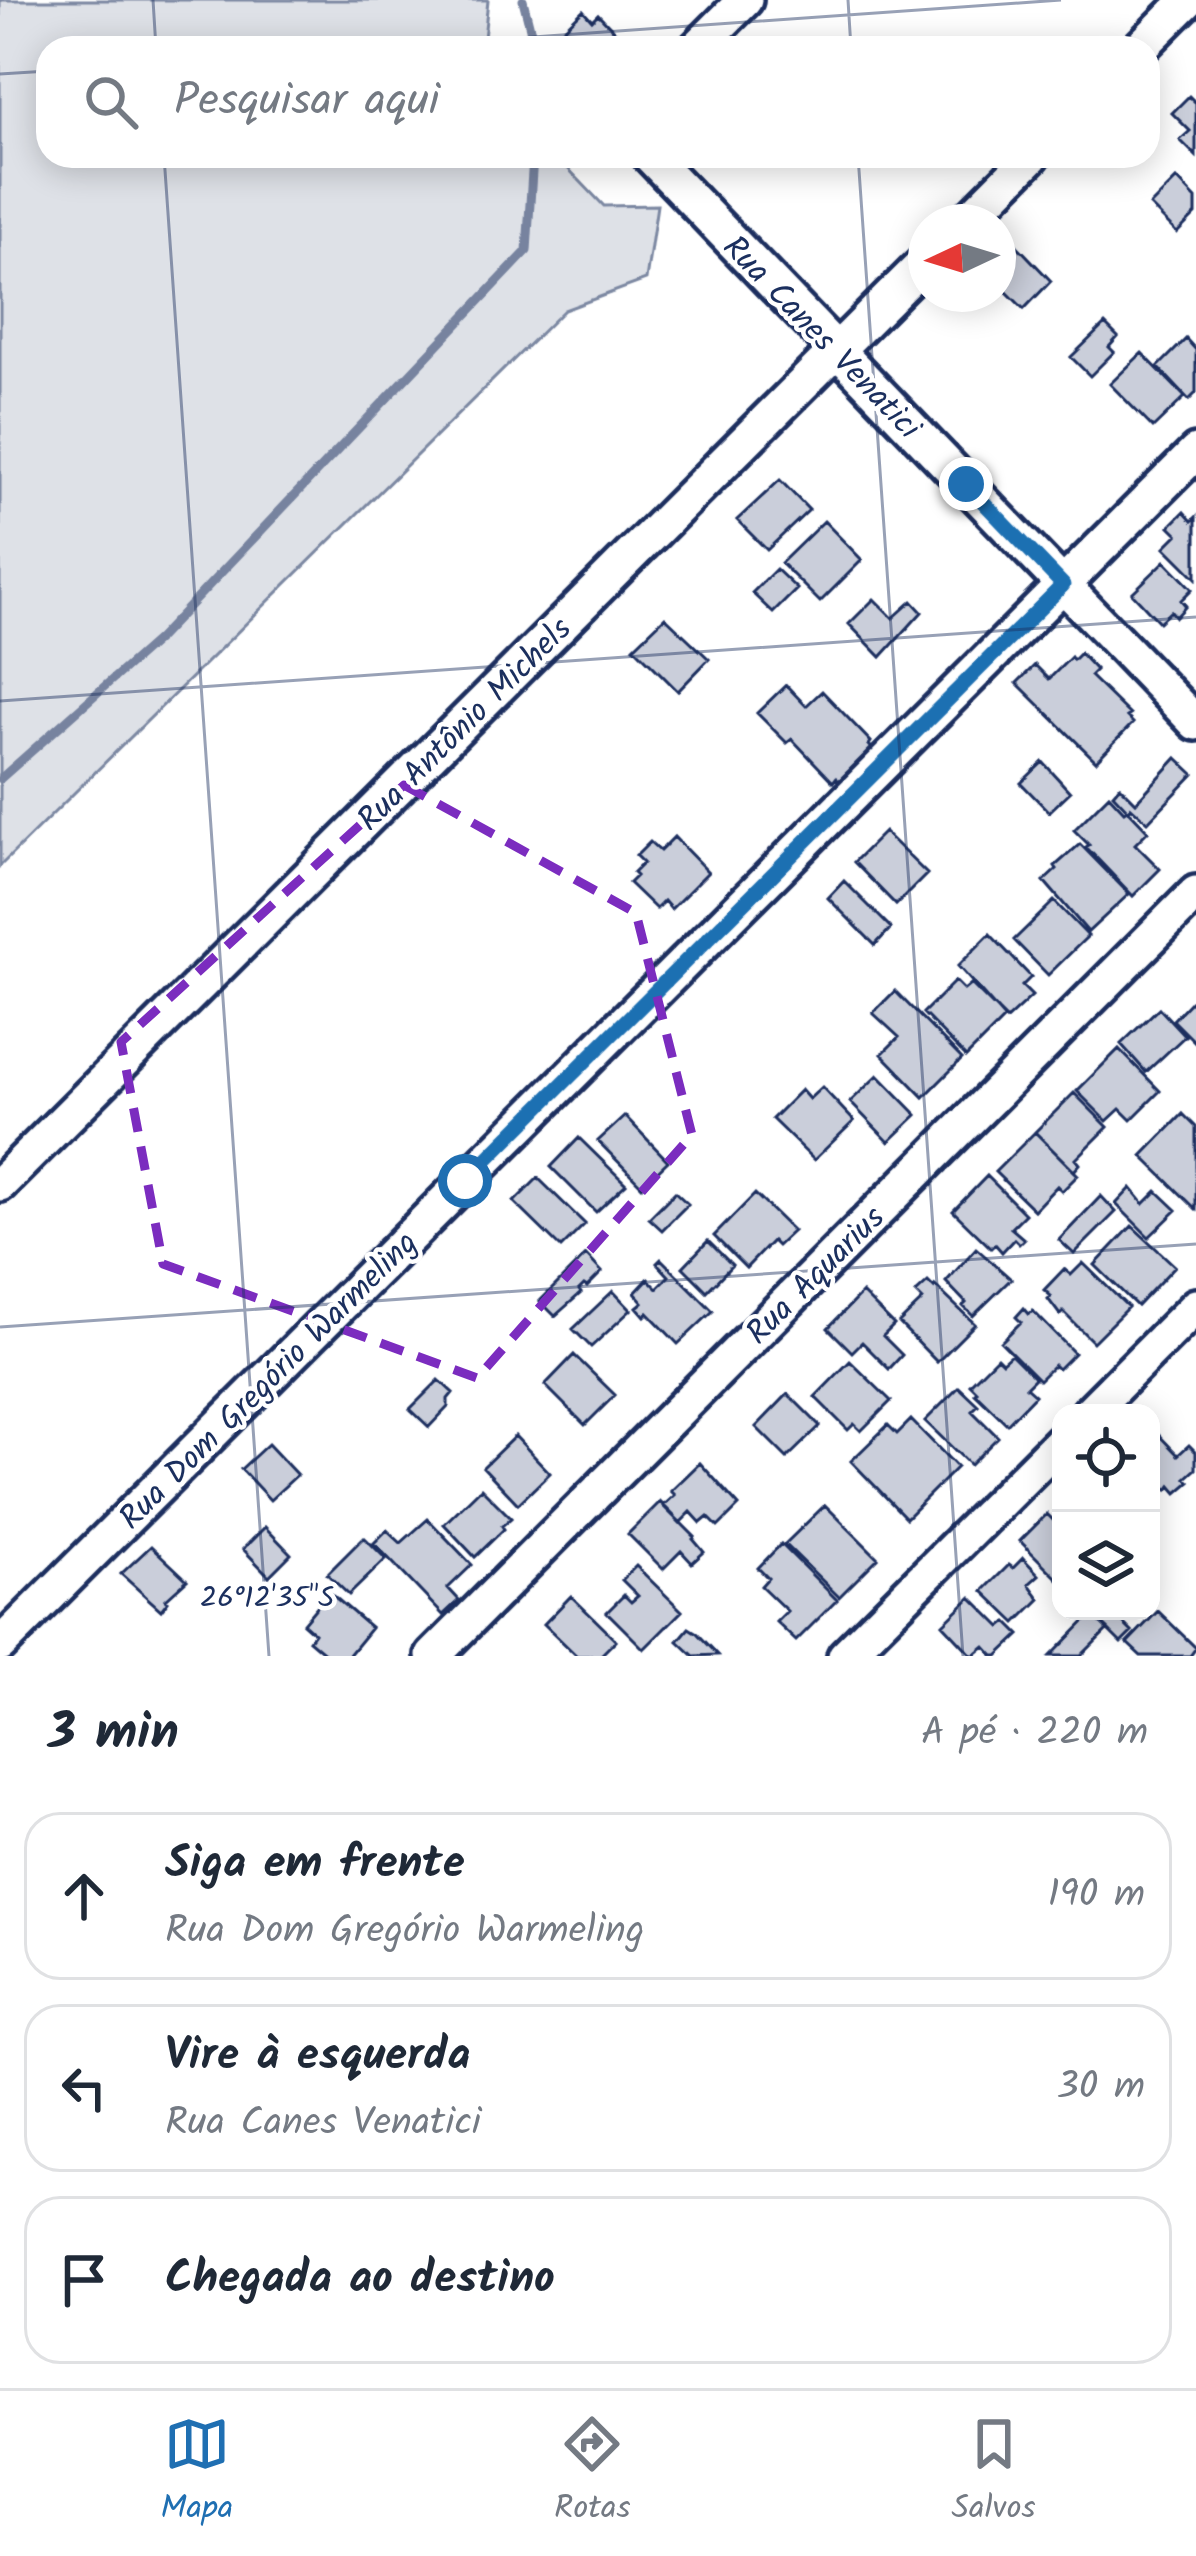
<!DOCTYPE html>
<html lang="pt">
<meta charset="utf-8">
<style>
body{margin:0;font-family:Kalam,sans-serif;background:#f6f6f7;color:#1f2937}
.controls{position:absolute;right:36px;bottom:36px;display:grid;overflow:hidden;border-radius:24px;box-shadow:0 6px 30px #0003}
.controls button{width:108px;height:108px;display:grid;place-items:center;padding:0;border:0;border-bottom:3px solid #e0e1e3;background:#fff;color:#1f2937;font:60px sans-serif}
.compass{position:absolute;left:908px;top:204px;width:108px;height:108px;border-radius:50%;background:#fff;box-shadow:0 6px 30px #0003;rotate:266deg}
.stop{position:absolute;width:36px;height:36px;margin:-27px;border:9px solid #1f6fb2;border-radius:50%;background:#fff}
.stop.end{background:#1f6fb2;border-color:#fff;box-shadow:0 3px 12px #0008}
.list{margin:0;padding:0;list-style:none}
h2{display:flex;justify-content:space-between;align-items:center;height:156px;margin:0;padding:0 48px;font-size:51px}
h2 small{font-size:39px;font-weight:400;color:#747a83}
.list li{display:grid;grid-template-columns:78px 1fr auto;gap:36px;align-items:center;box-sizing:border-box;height:168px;margin:0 24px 24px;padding:0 24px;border:3px solid #e0e1e3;border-radius:36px}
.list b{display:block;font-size:45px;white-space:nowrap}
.list p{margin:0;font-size:39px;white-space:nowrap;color:#747a83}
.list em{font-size:39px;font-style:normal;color:#747a83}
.icon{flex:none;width:66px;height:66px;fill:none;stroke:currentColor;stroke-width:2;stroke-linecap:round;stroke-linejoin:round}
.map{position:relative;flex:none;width:1196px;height:1656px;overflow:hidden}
.search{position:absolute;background:#fff;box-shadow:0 6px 30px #0003;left:36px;right:36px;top:36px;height:132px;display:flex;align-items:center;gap:30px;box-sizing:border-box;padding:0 42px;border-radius:36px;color:#747a83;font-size:45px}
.sheet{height:732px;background:#fff}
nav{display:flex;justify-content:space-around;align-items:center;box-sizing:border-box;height:168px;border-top:3px solid #e0e1e3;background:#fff;font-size:33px;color:#747a83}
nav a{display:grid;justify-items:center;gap:6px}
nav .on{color:#1f6fb2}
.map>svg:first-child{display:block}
.green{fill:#dee1e7;stroke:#7c88a2;stroke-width:3}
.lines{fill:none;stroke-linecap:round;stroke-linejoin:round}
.stream{stroke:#77839f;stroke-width:9}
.building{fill:#caceda;stroke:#1b2f5e;stroke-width:3}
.minor-casing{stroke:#1b2f5e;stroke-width:42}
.minor{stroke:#fff;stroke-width:33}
.route{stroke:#1f6fb2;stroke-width:15}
.marked{fill:none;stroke:#7b2cbf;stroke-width:9;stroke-dasharray:24 15;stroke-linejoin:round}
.ticks{fill:none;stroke:#1b2f5e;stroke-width:3;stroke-opacity:0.45}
.labels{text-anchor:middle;stroke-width:9;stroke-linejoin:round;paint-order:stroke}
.street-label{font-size:33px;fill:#1b2f5e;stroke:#fff}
.ticks-label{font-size:30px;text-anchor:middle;fill:#1b2f5e;stroke:#fff;stroke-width:9;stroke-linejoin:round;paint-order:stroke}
</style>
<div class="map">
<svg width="1196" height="1656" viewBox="0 0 1196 1656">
<rect width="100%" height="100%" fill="#fff"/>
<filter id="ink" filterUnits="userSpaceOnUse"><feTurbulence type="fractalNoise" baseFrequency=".00833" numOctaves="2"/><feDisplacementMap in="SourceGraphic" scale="24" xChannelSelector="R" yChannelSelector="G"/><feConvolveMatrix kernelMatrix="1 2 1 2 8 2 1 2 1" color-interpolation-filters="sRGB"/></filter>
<g filter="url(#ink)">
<!-- green -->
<path class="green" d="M0,0h488l-5,48h-435v108h508l48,50 53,-1 -11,75 -82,30 -564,556z"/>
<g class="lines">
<!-- stream -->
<path class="stream" d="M523,0l12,48
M0,779l158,-140 369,-388 6,-95"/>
</g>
<!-- building -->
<path class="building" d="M583,10l9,10 6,-6 33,34h-66l-10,-11z
M1189,96l7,7v53l-16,-16 10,-9 -18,-18z
M1177,179l19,20v15l-19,19 -27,-27z
M1009,237l42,44 -27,28 -26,-26v-35z
M1105,324l13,13 -9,10 5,5 -24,24 -19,-19z
M1186,339l10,11v43l-7,7 -31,-33z
M1142,353l43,44 -32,31 -43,-44z
M780,480l29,30 -42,40 -30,-30z
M1184,512l8,9 4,-4v61l-31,-31 13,-13 -8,-8z
M824,521l38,39 -42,42 -39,-39z
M1165,561l27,28 -11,11 5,6 -10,11 -5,-6 -12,11 -27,-29z
M776,569l21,20 -24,24 -21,-20z
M874,599l19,19 19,-17 10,11 -41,45 -32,-33z
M665,617l44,42 -31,32 -44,-44z
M1080,653l16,17 -6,6 40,39 -3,2 6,6 -37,38 -79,-78 18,-18 14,14 22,-22 2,3z
M786,685l20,21 16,-15 49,51 -2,3 8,9 -33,32 -8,-8 -3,4 -41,-43 -5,4 -30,-30z
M1177,758l17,16 -46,48 -17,-15 -2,4 -16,-17 7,-8 16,16z
M1043,762l27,30 -21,20 -28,-29z
M1109,795l15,16 3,-2 21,22 -13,13 25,25 -27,27 -47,-49 3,-2 -15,-15z
M884,832l43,42 -31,31 -42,-43z
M674,837l34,35 -37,37 -7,-8 -8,8 -27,-26 7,-7 -3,-3 10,-10 -7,-7 14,-14 10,9z
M1080,844l49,50 -41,38 -44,-51 13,-12 -2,-3z
M844,881l47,47 -16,17 -47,-47z
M1054,901l34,35 -40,39 -34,-35z
M990,934l41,43 -9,9 10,10 -26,24 -48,-54z
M955,981l9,9 7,-6 34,34 -39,39 -43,-44z
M895,991l67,68 -38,38 -42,-43 17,-17 -26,-24z
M1195,997l1,1v45l-23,-23z
M1159,1008l26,28 -39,36 -25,-28z
M1119,1049l41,42 -29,29 -11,-11 -13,12 -30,-30z
M878,1075l39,40 -28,27 -39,-40z
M822,1087l32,34 -40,39 -42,-41 29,-29 8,9z
M1074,1093l34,34 -32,32 4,5 -6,7 -39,-39z
M1183,1114l13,13v82l-54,-53z
M625,1116l43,45 -26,25 -44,-45z
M1035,1132l43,43 -16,16 -5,-5 -23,24 -39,-38z
M579,1138l47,46 -30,28 -45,-45z
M987,1176l38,38 -14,14 13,11 -5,5 -5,-5 -12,13 -7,-8 -4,4 -38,-37z
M538,1178l47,46 -24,24 -47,-46z
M1131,1188l13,16 13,-13 20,19 -28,27 -33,-33z
M675,1192l13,12 -26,26 -13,-12z
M755,1194l38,37 -16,15 -5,-5 -26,27 -32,-32z
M1101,1196l15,16 -42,42 -15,-14z
M1132,1226l43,40 -38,40 -42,-41z
M708,1241l24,24 -25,26 -24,-24z
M976,1248l35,31 -38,37 -10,-10 3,-3 -20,-21z
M586,1255l16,17 -15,15 -3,-2 -5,5 2,3 -26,23 -15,-15z
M661,1259l52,52 -35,33 -30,-31 -3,3 -8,-9 6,-5 -8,-9 13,-14 9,9 12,-12 -12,-13z
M1083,1263l45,44 -35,35 -30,-30 -3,3 -12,-16 3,-3 -7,-6 20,-21 7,6z
M928,1282l6,6 1,-2 40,38 -38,38 -38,-39 24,-23 -7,-7z
M613,1291l18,19 -40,37 -18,-18z
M862,1293l32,32 -11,11 19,19 -13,14 -27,-27 -10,10 -24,-24z
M1024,1308l5,6 4,-3 41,42 -16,16 -4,-4 -15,15 -38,-38 20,-20 -5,-5z
M1011,1354l24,24 -9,9 9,8 -28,29 -32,-31 2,-2 -7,-7 27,-27 5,5z
M574,1355l41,40 -30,30 -40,-40z
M850,1361l41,40 -30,30 -7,-7 -6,6 -33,-33z
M439,1380l14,13 -5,6v8l-19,20 -19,-18z
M959,1387l19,18 -6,6 26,26 -28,28 -45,-44z
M788,1394l32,32 -33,32 -31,-31z
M911,1420l46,47 -51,51 -55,-57 37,-36 9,9z
M1153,1429l25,26 11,-10 7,7v17l-10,9 4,4 -13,11 -6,-7 -3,4 -17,-18v-41z
M515,1436l35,37 -32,31 -35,-37z
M268,1444l29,31 -27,25 -29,-31z
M700,1463l39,43 -21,21 -10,-10 -7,6 -10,-11 -11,11 -17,-17 12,-11 -4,-4z
M481,1488l30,30 -9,8 2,3 -29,28 -31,-33z
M660,1502l35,35 -2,2 11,13 -12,11 -11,-12 -18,18 -35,-35z
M825,1505l53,53 -39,39 -54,-53z
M1047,1514l14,14v54l-41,-41z
M428,1519l44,46 -24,23 11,12 -16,15 -69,-72 13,-13 14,13z
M265,1527l26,27 -22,22 -26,-27z
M364,1537l22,22 -37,36 -22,-21z
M781,1544l56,56 -41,41 -20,-19 11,-11 -26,-25 7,-8 -10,-10z
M151,1546l36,34 -21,19 2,2 -7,9 -40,-36z
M1023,1558l16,17 -10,9 11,15 -24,24 -33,-32 26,-26 4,3z
M636,1566l46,45 -38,38 -37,-37 17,-17 7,7 7,-6 -16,-16z
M329,1592l42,36 -23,28h-20l-19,-16 5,-7 -11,-10z
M571,1596l45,44 -16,16h-23l-33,-32z
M971,1597l30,30 6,-5 13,13 -22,21h-4l-9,-10 -12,10 -30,-32z
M1096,1611h38l-12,11 10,10 -11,11 -28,-28z
M1158,1611l38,37 -6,8h-49l-14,-13z
M1092,1614l16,15 -27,27h-30z
M689,1628l8,5 21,22 -24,1 -16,-15z"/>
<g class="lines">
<defs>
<path id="minor" d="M697,48l48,-48
M1140,48l48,-48
M650,156l546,567
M966,222l66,-66
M0,1184l926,-923
M1089,1413l107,-107
M0,1645l1196,-1193
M433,1656l763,-763
M845,1656l216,-215"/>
</defs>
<!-- minor casing -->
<use href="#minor" class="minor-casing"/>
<!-- minor -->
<use href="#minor" class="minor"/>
</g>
</g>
<g class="lines" filter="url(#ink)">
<!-- route -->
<path class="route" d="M465,1181l598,-596 -97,-101"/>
</g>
<!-- marked area -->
<path class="marked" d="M404,785l232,128 56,222 -215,243 -314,-114 -42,-222z"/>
<!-- ticks -->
<path class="ticks" d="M153,0l3,48M848,0l3,48M374,48l687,-48M0,74l48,-3M164,156l105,1500M858,156l105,1500M0,701l1196,-84M0,1327l1196,-83"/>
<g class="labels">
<!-- street labels -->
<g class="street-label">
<text transform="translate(823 336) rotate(46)" y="12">Rua Canes Venatici</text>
<text transform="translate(463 723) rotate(-45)" y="12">Rua Antônio Michels</text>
<text transform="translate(814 1274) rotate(-45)" y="12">Rua Aquarius</text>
<text transform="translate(267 1379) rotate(-45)" y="12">Rua Dom Gregório Warmeling</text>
</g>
</g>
<g class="ticks-label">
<text x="267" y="1607">26°12'35"S</text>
</g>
</svg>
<div class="controls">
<button><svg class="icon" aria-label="locate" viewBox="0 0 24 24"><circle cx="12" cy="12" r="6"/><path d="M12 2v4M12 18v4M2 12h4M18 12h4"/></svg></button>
<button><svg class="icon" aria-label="layers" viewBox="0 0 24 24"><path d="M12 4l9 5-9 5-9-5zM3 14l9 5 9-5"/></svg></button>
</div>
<svg class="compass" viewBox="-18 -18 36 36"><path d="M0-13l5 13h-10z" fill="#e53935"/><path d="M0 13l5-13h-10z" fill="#747a83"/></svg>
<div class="stop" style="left:465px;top:1181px"></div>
<div class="stop end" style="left:966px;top:484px"></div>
<div class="search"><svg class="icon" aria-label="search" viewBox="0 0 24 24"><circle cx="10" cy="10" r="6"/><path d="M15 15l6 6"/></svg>Pesquisar aqui</div>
</div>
<section class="sheet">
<h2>3 min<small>A pé · 220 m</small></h2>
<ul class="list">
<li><svg class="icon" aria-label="ahead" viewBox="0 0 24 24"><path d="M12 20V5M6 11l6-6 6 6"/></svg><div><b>Siga em frente</b><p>Rua Dom Gregório Warmeling</p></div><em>190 m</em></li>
<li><svg class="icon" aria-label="left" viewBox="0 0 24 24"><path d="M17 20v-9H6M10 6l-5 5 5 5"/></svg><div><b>Vire à esquerda</b><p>Rua Canes Venatici</p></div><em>30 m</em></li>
<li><svg class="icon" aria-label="arrive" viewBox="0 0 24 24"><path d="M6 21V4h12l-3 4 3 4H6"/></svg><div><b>Chegada ao destino</b></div></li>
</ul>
</section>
<nav>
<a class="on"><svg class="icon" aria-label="map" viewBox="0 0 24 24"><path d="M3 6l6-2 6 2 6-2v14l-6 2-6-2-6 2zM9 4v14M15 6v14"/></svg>Mapa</a>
<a><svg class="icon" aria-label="directions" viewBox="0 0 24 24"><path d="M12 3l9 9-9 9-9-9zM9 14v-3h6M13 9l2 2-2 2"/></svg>Rotas</a>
<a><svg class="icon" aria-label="saved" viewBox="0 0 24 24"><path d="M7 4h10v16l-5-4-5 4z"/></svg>Salvos</a>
</nav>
